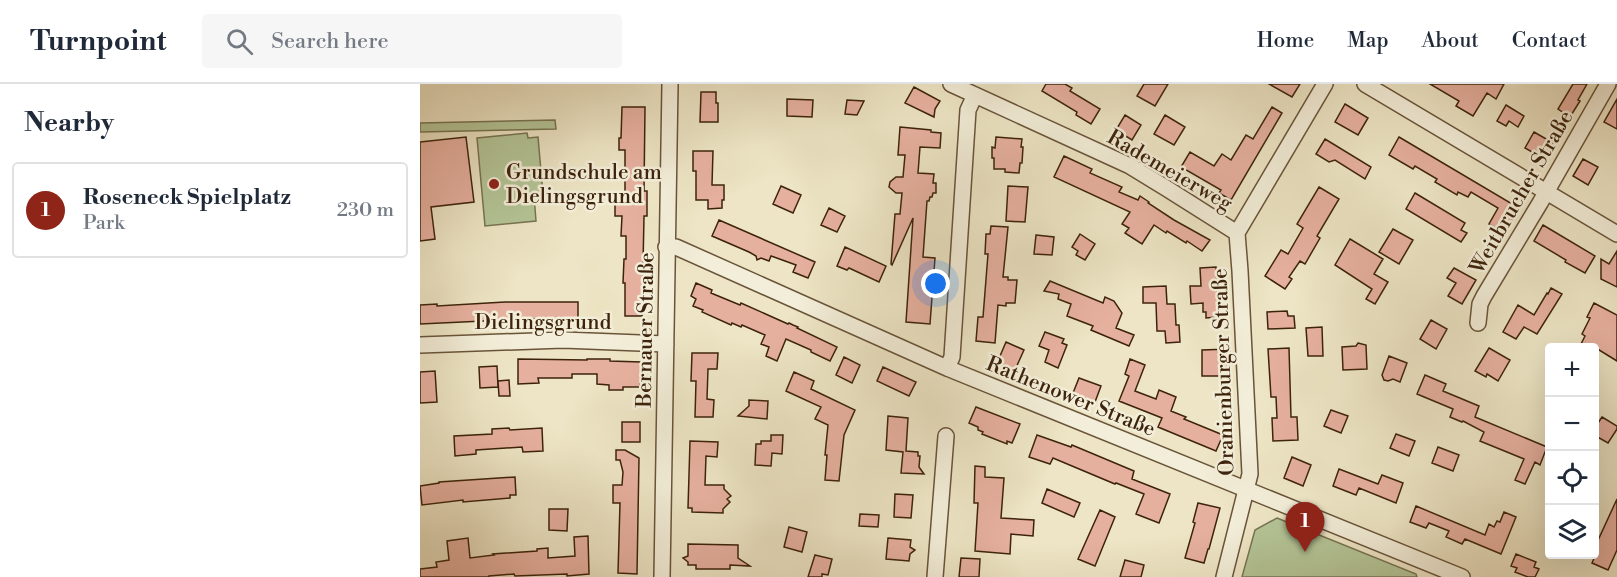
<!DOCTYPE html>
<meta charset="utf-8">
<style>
body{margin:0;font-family:"Libre Bodoni",serif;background:#f6f6f7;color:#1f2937}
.controls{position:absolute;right:18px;bottom:18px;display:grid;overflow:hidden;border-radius:6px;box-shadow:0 6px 24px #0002}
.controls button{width:54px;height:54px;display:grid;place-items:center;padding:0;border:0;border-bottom:2px solid #e0e1e3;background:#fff;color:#1f2937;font:30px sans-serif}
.you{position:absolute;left:516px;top:200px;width:21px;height:21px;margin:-15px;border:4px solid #fff;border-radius:50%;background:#1a73e8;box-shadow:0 0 0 9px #1a73e833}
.badge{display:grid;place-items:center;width:39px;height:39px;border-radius:50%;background:#8f2418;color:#fff;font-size:20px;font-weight:700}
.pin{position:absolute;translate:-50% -50px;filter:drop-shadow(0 2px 3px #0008)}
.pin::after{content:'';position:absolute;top:32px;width:21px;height:18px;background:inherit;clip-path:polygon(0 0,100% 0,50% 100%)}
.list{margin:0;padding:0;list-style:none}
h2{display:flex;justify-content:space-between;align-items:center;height:78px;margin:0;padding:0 24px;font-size:26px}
h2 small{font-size:20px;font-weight:400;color:#747a83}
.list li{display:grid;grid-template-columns:39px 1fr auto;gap:18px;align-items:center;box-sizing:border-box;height:96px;margin:0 12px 12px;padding:0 12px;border:2px solid #e0e1e3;border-radius:6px}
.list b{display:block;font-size:22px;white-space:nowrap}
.list p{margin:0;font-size:20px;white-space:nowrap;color:#747a83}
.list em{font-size:20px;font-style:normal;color:#747a83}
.icon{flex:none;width:33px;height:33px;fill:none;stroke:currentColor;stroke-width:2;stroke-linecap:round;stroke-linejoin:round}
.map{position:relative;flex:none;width:1197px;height:493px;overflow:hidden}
header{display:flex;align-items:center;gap:36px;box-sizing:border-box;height:84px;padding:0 30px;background:#fff;border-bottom:2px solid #e0e1e3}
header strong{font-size:28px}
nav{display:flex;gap:33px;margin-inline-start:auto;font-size:21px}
.search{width:420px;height:54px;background:#f6f6f7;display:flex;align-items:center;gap:15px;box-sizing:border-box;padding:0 21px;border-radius:6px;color:#747a83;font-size:22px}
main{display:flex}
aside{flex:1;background:#fff}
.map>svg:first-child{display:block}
.park{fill:#b4c597;stroke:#787452;stroke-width:1.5}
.building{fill:#e6b09f;stroke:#3d230c;stroke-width:1.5}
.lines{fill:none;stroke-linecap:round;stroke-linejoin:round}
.minor-casing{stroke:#69543a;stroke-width:18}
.minor{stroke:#f3eed9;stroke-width:15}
.poi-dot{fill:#8f2418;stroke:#f3eed9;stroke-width:2}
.labels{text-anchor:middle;stroke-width:5;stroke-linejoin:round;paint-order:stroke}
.street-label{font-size:21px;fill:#3d230c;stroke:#f3eed9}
.poi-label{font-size:21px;fill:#3d230c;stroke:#f3eed9;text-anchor:start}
</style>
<header>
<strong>Turnpoint</strong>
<div class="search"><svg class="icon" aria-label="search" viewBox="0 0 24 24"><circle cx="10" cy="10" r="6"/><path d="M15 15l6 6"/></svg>Search here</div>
<nav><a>Home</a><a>Map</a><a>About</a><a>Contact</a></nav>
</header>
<main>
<aside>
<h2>Nearby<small></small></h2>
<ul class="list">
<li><span class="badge">1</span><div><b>Roseneck Spielplatz</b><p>Park</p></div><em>230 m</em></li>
</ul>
</aside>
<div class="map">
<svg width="1197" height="493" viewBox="0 0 1197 493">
<rect width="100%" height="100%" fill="#ede5c5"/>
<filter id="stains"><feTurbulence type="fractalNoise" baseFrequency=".00333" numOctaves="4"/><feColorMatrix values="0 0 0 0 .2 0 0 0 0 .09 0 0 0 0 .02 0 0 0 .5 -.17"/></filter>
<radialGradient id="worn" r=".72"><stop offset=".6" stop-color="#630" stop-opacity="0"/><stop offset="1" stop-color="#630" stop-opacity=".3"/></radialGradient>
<!-- park -->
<path class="park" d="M135,36l1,9 -136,3v-9z
M107,49l1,5 10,-1 5,57 -9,1 2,26 -51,5 -8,-88z
M857,434l139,56 1,3h-175l13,-47z"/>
<!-- building -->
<path class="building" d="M626,0h19l7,4 -2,3 30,18 -9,15 -15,-9 1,-3 -35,-21z
M724,0h24l-13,22 -18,-10z
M849,0h31l-8,13z
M1010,0h74l-8,15 -9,-6 -14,23 -17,-10 3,-5z
M1153,0h14l-9,16 2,1 -10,16 -12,-8z
M494,3l26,14 -5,8 -1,8 -29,-14z
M281,8h15v11h2v19h-18z
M367,15l26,1 -1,17 -25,-1z
M1197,15v30l-13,-7z
M427,16l17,1 -7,14 -12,-1z
M925,20l23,14 -10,17 -23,-13z
M1086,21l18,11 -6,11 -9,-6 -3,5 -9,-5z
M202,23h23l-1,84h3v25h-3l-2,100h-17v-33h-2l1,-24h2v-23h-5l1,-20h-7v-24h10v-42h-6v-12h2z
M852,23l10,6 -51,87 -12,-7 2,-3 -40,-23 9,-15 24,14 8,-12 9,6 15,-25 7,4z
M705,31l16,10 -9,15 -16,-10z
M745,31l20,12 -11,18 -20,-11z
M480,43l31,3v2l10,1 -1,15 -20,-1 -2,26 16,1 -1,9h3v10h-3l-1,4h-2l-1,4h-2l-4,56 12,1 -5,66 -24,-2 7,-104 -21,47 -1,-1 4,-50h5l2,-21h-6l-7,-6 1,-5 6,-5h7l2,-22h-7z
M1114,48l21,12 -9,16 -21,-12z
M46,53l8,65 -43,5 4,32 -15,2v-99z
M576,53l26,2 -1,8h2l-1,16h-2l-1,10 -14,-1v-3h-11v-11h-2v-11l3,1z
M979,53l120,71 -15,25 -15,-9 9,-16 -27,-16 -3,5 -10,-5 -1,3 -22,-13 2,-3 -22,-13 -2,3 -24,-14z
M905,55l46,28 -6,12 -30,-19 -6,2 -13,-8z
M273,67h20l-1,34h12v15h-2v8l-14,1v-9h-12v-29h-3z
M644,72l28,13 -2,4 32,14 -3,5 19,8 2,-4 9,6 -1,1 26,17 36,20 -8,11 -15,-10 -1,2 -19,-12 -1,2 -12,-8 -12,19 -17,-11 4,-5 -7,-4 8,-12 -76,-35z
M1163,75l15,8 -10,18 -15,-9z
M361,102l20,9 -8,18 -20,-9z
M588,102l20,1 -3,35 -19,-1z
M899,103l20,12 -22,37 3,2 -15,26 -5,-3 -11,16 3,2 -7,10 -20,-13 16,-26 7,4 15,-26 -6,-4z
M995,109l50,30 -4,7 6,3 -6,9 -55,-33z
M409,124l16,8 -8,16 -16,-7z
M299,136l96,42 -7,16 -15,-6 3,-7 -22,-8 -3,-1 -2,5 -8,-3 -4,2 -1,-4 -7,-4 -37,-16z
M1123,141l52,31 -10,17 -20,-11 1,-2 -32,-19z
M571,142l17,1 -5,50h5v3h9l-2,23h-9v3l-8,-1 -3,38 -19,-2 2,-24h5l5,-63h-3l1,-20h4z
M973,145l20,11 -14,24 -20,-12z
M660,150l15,10 -10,16 -9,-5 2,-4 -6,-4z
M616,151l18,2 -2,18 -18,-1z
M930,155l33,20 -9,15 14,8 -13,22 -9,-5 6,-10 -37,-24z
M425,163l41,19 -7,16 -30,-14 -2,2 -10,-4z
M1197,167v36l-16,-8v-20l8,5z
M796,183l2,50 -12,1v-6h-3v-9l-12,1 -1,-18h11l-1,-18z
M1034,184l22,12 -14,24 -14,-8 8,-13 -9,-5z
M630,197l53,22 2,-6 9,4 8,12 -6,15 18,7 -5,11 -38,-16 2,-4 -26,-10 4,-12 -13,-5 1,-5 -15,-3z
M276,199l16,7 -1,3 29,12 1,-2 47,21 1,-1 4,2 5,2 -1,1 40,19 -7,14 -19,-9v-2l-25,-11 -9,22 -11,-5 3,-9 -8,-3 4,-9 -23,-10 -1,2 -9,-4 -1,2 -29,-13 1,-2 -10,-4 3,-7 -5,-3z
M746,202l1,18h8l1,21h3l1,17 -14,1 -1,-12h-8l-1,-28h-13v-16z
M1131,204l11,6 -25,40 -13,-7 -8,12 -13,-7 15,-27 16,10 13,-22 1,1z
M85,218h73v17h-54l-104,5v-19l17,-1v2z
M1174,219l23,12v46l-21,-13h-17l6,-12 -3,-2 8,-16 -3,-1z
M867,227l1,5h6l1,12 -27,1 -1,-17z
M1011,236l16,9 -11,20 -16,-10z
M902,243l1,29h-15l-2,-28z
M625,248l19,7 -2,4 5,2 -9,23 -13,-6 4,-12 -10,-4z
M586,258l18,8 -9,20 -18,-7z
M938,259l8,2 1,24 -24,1 -1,-23 14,-1z
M869,264l2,69h6l1,23 -25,1 -1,-23h5l-1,-21h-5l-3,-48z
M1069,264l21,12 -12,21 -11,-7 -1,3 -11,-6z
M810,265l1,27h-29v-26z
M272,269h26l-1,16h-9l-1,30 7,1 -1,17h-18l1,-36h-5z
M969,272l18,7 -7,19 -7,-3 -5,2 -4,-1 -2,-5z
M424,273l16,8 -8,18 -16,-8z
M98,275l69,1v-1h23v2l31,1 -1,25h-17v3h-14v-5l-12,-1v-10h-25v4h-34l1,5 -21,1z
M710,275l15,6 -10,26 21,8 3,-9 17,7 -5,14 15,6 -2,2 39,16 -7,16 -58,-24 4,-9 -43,-17 10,-25 -4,-2z
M77,282l1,21 -18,1 -1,-21z
M463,283l33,15 -7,14 -32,-15z
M15,287l2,31 -17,1v-31z
M374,288l20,9 -3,8 44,21 -11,25 -5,46 -14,-1 2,-25h-2l3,-30 -13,-6 6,-12 -35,-16z
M1005,291l21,9 -3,7 36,15 -4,11 72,30 -7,18 -5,-3 -10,22 -10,-4 9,-21 -44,-18 4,-9 -21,-11 -1,1 -12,-5 3,-8 -36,-15z
M659,294l22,8 -6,16 -22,-9z
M89,296l1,16h-11l-1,-15z
M329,316l19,1 -1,18 -29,-3 11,-10z
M556,323l44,17 -8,19 -5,-2v3l-25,-10 1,-2 -5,-2v-3l-9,-4z
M911,326l17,6 -7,17 -17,-7z
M468,332l20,2 -2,33 12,1v4h2l-1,11 5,7 -23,-1 2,-21 -17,-2z
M1182,333l15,9v3l-9,14 -14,-8v-6z
M202,338h18v20h-18z
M89,344l1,2 32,-2 1,23 -20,1 -1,-5 -46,3v4l-21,2 -1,-20 38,-2v-5z
M976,350l19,7 -6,15 -19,-8z
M351,351h12l-1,19 -10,-1 -1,13 -16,-1 1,-21h5v-3h10z
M617,351l34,12 1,-2 62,26 -2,8 38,15 -11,29 -23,-9 8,-20 -28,-11 -1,1 -62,-26 -3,6 -21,-7z
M270,357l28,1 -1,15 -11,-1 -1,29h19v4l7,7 -4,3 3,3 -7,7v4l-31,-1v-4h-4z
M1018,363l21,8 -6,16 -21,-8z
M196,366h9l14,8 -2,116 -19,-1 2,-70h-7v-18h9l1,-13 -3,-12h-4z
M872,373l19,8 -8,21 -19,-8z
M555,382l10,1v10l19,1 -3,40 33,2 -1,16 -22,-2 -1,20 -35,-3 3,-48h-4z
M919,385l39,15 4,-9 21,8 -7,20 -37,-15 -3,7 -23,-9z
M95,393l1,18h-6v3l-47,4v-2l-41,5 -2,-19 19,-3v-1z
M627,405l33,14 -6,14 -32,-14z
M475,410l18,1 -2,23 -17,-1z
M1197,415v51l-9,20 -16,-7 3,-7 -3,-1h2v-6z
M778,419l22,5 -11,41h-1l-4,14 -19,-5 10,-35 -2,-1z
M996,422l69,29 4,-11 5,3 3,-6 3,1 4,-10 12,5 -15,37 -36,-15 -3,5 -16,-7 3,-6 -20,-8 -3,5 -16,-6z
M129,425h19l-1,22 -18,-1z
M680,426l15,7 -20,49 -17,-7z
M440,430l19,1 -1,12 -19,-1z
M369,443l18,5 -5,20 -18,-5z
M168,452l1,38 -22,2v-2l-52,2 -1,-2 -25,2v1h-69v-8l17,-2 -1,-5 13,-2 -2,-19 21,-3 2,20 24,-3 -1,-1 44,-3v-2l11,-1v10l27,-2 -1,-19z
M468,454l23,2 -1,7 5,3 -5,4 -1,7 -23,-2z
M268,460l50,1v13l12,8 -20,-1v4h-34v-4h-8v-3l-5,-4 5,-2z
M1096,470l20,8 -2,5 5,2 -4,8h-7l-13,-5 2,-4 -6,-2z
M395,471l17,4 -4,16 -6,-1v3h-14z
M541,474l19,1 -1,18h-20z
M705,476l19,5 -3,12h-21z"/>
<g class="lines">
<defs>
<path id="minor" d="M531,0l179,82 36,22 71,45
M945,0l252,150
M817,149l88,-149
M246,163h10l271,121 515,209
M1058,239l2,-19 4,-8 56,-93 68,-119
M0,261l143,-5 103,4
M527,284l5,-11 16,-247 7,-15
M242,493l8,-493
M515,493l11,-141
M804,493l26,-103 -10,-203 -3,-38"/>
</defs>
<!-- minor casing -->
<use href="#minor" class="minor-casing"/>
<!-- minor -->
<use href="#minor" class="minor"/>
</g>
<!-- markers -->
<circle class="poi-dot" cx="74" cy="100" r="6"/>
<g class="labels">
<!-- street labels -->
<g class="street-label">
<text transform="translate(750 86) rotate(30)" y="7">Rademeierweg</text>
<text transform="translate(1101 108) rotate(-60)" y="7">Weitbrucher Straße</text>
<text x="123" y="245">Dielingsgrund</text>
<text transform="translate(225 246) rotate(-89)" y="7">Bernauer Straße</text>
<text transform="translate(803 288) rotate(-92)" y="7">Oranienburger Straße</text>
<text transform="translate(651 312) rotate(22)" y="7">Rathenower Straße</text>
</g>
<!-- poi labels -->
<g class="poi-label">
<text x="86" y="95">Grundschule am<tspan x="86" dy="24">Dielingsgrund</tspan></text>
</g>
</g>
<rect width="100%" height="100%" filter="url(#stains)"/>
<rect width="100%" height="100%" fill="url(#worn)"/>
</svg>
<div class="controls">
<button>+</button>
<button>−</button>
<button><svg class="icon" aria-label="locate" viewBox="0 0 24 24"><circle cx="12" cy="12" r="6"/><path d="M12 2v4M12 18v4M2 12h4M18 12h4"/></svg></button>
<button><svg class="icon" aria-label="layers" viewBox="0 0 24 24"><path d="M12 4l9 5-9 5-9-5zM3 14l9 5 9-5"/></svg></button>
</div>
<div class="you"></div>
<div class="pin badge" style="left:885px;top:468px">1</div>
</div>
</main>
